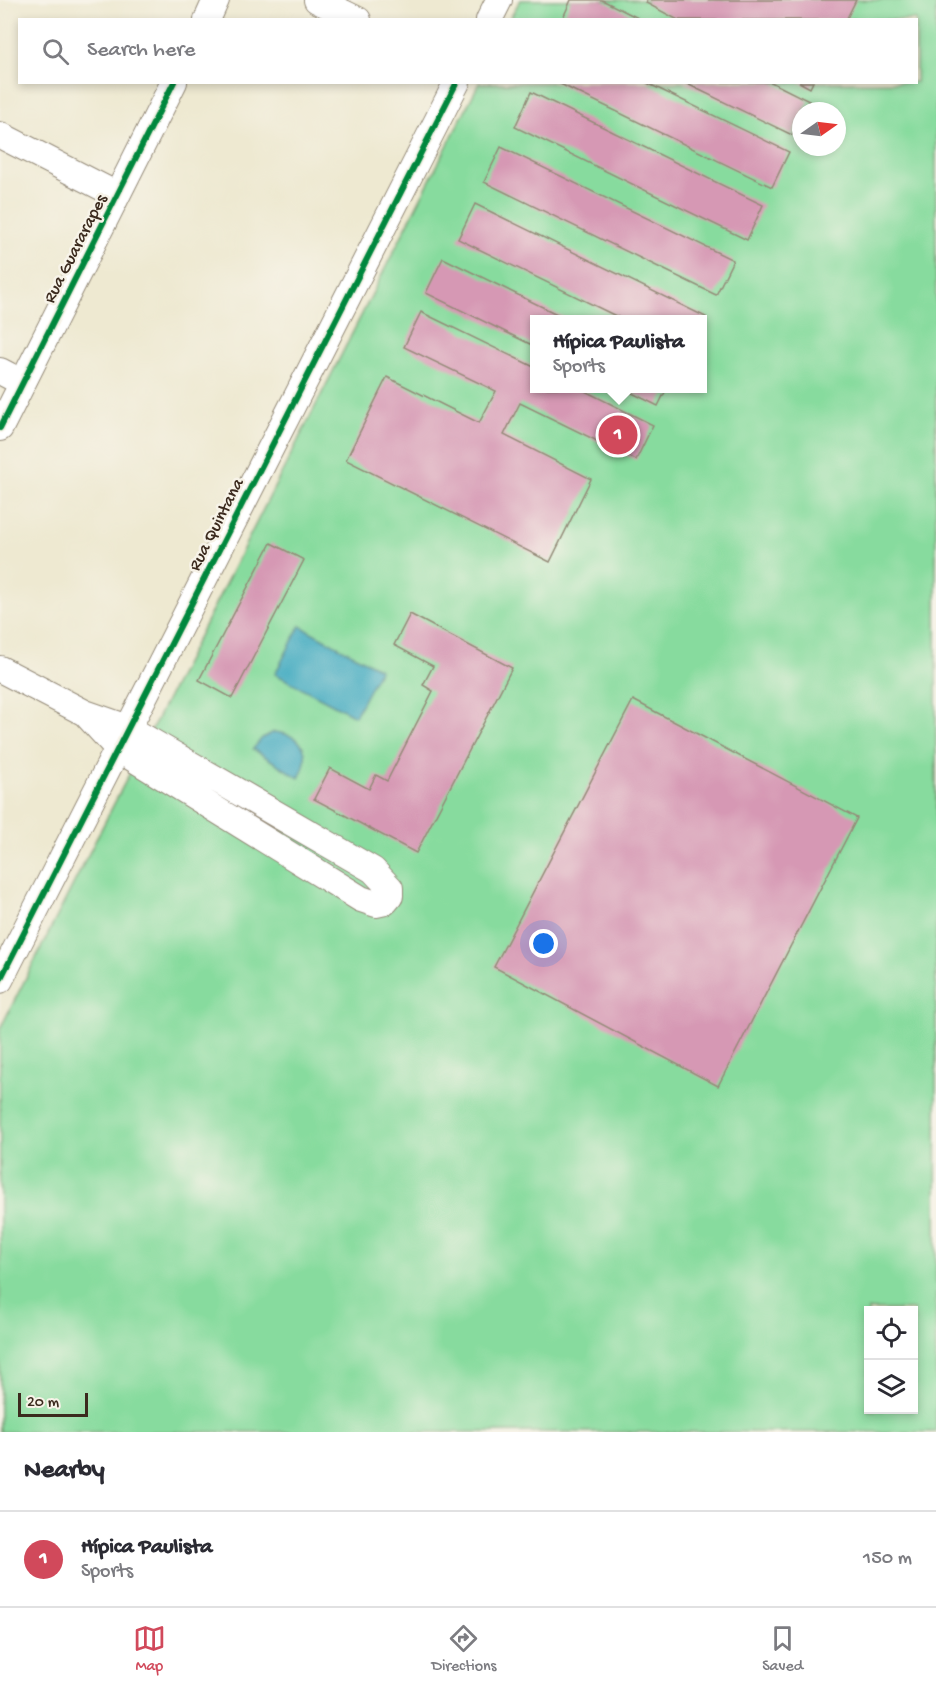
<!DOCTYPE html>
<meta charset="utf-8">
<style>
body{margin:0;font-family:"Gochi Hand",sans-serif;background:#f7f7f7;color:#2b2b33}
.controls{position:absolute;right:18px;bottom:18px;display:grid;overflow:hidden;border-radius:0px;box-shadow:0 3px 9px #0003}
.controls button{width:54px;height:54px;display:grid;place-items:center;padding:0;border:0;border-bottom:2px solid #e1e1e2;background:#fff;color:#2b2b33;font:30px sans-serif}
.compass{position:absolute;left:792px;top:102px;width:54px;height:54px;border-radius:50%;background:#fff;box-shadow:0 3px 9px #0003;rotate:76deg}
.scale{position:absolute;left:18px;bottom:15px;width:70px;box-sizing:border-box;padding-left:6px;border:3px solid #3b2a1e;border-top:0;font-size:16px;line-height:21px;white-space:nowrap;color:#3b2a1e;-webkit-text-stroke:4px #f7f3e8;paint-order:stroke}
.you{position:absolute;left:544px;top:944px;width:21px;height:21px;margin:-15px;border:4px solid #fff;border-radius:50%;background:#1a73e8;box-shadow:0 0 0 9px #1a73e833}
.badge{display:grid;place-items:center;width:39px;height:39px;border-radius:50%;background:#d1495b;color:#fff;font-size:20px;font-weight:700}
.pin{position:absolute;translate:-50% -50%;border:3px solid #fff;box-shadow:0 2px 6px #0006}
.popup{position:absolute;left:530px;top:315px;width:177px;height:78px;box-sizing:border-box;display:grid;place-content:center;border-radius:0px;background:#fff;filter:drop-shadow(0 2px 4px #0005);font-size:20px;white-space:nowrap;color:#7c7c81}
.popup b{font-size:22px;color:#2b2b33}
.popup::after{content:'';position:absolute;left:50%;top:100%;margin-left:-12px;border:12px solid transparent;border-top-color:#fff}
.list{margin:0;padding:0;list-style:none}
h2{display:flex;justify-content:space-between;align-items:center;height:78px;margin:0;padding:0 24px;font-size:26px}
h2 small{font-size:20px;font-weight:400;color:#7c7c81}
.list li{display:grid;grid-template-columns:39px 1fr auto;gap:18px;align-items:center;box-sizing:border-box;height:96px;padding:0 24px;border-top:2px solid #e1e1e2}
.list b{display:block;font-size:22px;white-space:nowrap}
.list p{margin:0;font-size:20px;white-space:nowrap;color:#7c7c81}
.list em{font-size:20px;font-style:normal;color:#7c7c81}
.icon{flex:none;width:33px;height:33px;fill:none;stroke:currentColor;stroke-width:2;stroke-linecap:round;stroke-linejoin:round}
.map{position:relative;flex:none;width:936px;height:1432px;overflow:hidden}
.search{position:absolute;background:#fff;box-shadow:0 3px 9px #0003;left:18px;right:18px;top:18px;height:66px;display:flex;align-items:center;gap:15px;box-sizing:border-box;padding:0 21px;border-radius:0px;color:#7c7c81;font-size:22px}
.sheet{height:174px;background:#fff}
nav{display:flex;justify-content:space-around;align-items:center;box-sizing:border-box;height:84px;border-top:2px solid #e1e1e2;background:#fff;font-size:16px;color:#7c7c81}
nav a{display:grid;justify-items:center;gap:3px}
nav .on{color:#d1495b}
.map>svg:first-child{display:block}
.green{fill:#87db9e;stroke:#61825e;stroke-width:1.5;fill-rule:evenodd}
.water{fill:#42abc1;stroke:#3e6a70;stroke-width:1.5}
.building{fill:#d698b4}
.lines{fill:none;stroke-linecap:round;stroke-linejoin:round}
.minor-casing{stroke:#948a78;stroke-width:28}
.minor{stroke:#fff;stroke-width:26}
.cycleway-casing{stroke:#f7f3e8;stroke-width:10}
.cycleway{stroke:#00873e;stroke-width:6}
.labels{text-anchor:middle;stroke-width:5;stroke-linejoin:round;paint-order:stroke}
.street-label{font-size:18px;fill:#3b2a1e;stroke:#f7f3e8}
</style>
<div class="map">
<svg width="936" height="1432" viewBox="0 0 936 1432">
<rect width="100%" height="100%" fill="#f7f3e8"/>
<filter id="ink" filterUnits="userSpaceOnUse"><feTurbulence type="fractalNoise" baseFrequency=".0167" numOctaves="2"/><feDisplacementMap in="SourceGraphic" scale="12" xChannelSelector="R" yChannelSelector="G"/><feConvolveMatrix kernelMatrix="1 2 1 2 8 2 1 2 1" color-interpolation-filters="sRGB"/></filter>
<filter id="wash" filterUnits="userSpaceOnUse"><feTurbulence type="fractalNoise" baseFrequency=".008" numOctaves="4" result="noise"/><feDisplacementMap in="SourceGraphic" scale="24" xChannelSelector="R" yChannelSelector="G"/><feGaussianBlur stdDeviation="1.35" result="paint"/><feColorMatrix in="noise" values="0 0 0 0 0 0 0 0 0 0 0 0 0 0 0 0 0 1.4 0 .05"/><feComposite in="paint" operator="in"/></filter>
<g filter="url(#wash)">
<rect width="100%" height="100%" fill="#eee9d1"/>
<!-- green -->
<path class="green" d="M520,0h416v1432h-936v-403l479,-946 437,-1v-62l-406,-1zM801,111h36v36h-36zM534,320h168v68h-168zM868,1310h46v100h-46z"/>
<!-- water -->
<path class="water" d="M300,626l80,43 -25,47 -80,-42z
M274,732c29,3 39,20 25,46l-46,-29 9,-11z"/>
<g id="blocks">
<!-- building -->
<path class="building" d="M571,0h31l40,20h-80z
M647,0h209l-10,20h-168l-32,-17z
M556,82h89l144,70 -17,35z
M683,82h88l38,19 -5,10h-3v6l-9,18z
M799,82h14l-3,6z
M531,92l232,113 -16,35 -232,-113z
M501,147l232,113 -17,35 -232,-113z
M475,204l231,113 -4,9v-6h-78l-166,-81z
M443,258l126,62h-35v26l-108,-53z
M421,312l113,55v21h45l74,37 -17,35 -116,-57 -16,32 87,44 -41,83 -204,-102 41,-83 92,46 17,-32 -92,-44z
M622,388h45l-9,18z
M271,543l33,17 -72,138 -33,-18z
M410,614l102,54 -96,185 -102,-54 16,-31 39,21 7,-14 11,6 46,-90 -10,-6 10,-19 -39,-21z
M633,700l224,118 -139,268 -224,-119z"/>
</g>
</g>
<g filter="url(#ink)">
<use href="#blocks" fill-opacity="0" stroke="#948a78" stroke-width="1.5"/>
<g class="lines">
<defs>
<path id="minor" d="M317,0l41,20
M207,20l9,-20
M489,20l10,-20
M0,135l117,60
M0,371l23,12
M0,428l174,-346
M0,669l85,44 43,15 245,142 17,18v8l-5,6 -9,2 -15,-5 -243,-150 -33,-36
M0,980l457,-898"/>
</defs>
<!-- minor casing -->
<use href="#minor" class="minor-casing"/>
<!-- minor -->
<use href="#minor" class="minor"/>
<defs>
<path id="cycleway" d="M0,428l174,-346
M0,980l457,-898"/>
</defs>
<!-- cycleway casing -->
<use href="#cycleway" class="cycleway-casing"/>
<!-- cycleway -->
<use href="#cycleway" class="cycleway"/>
</g>
</g>
<g class="labels">
<!-- street labels -->
<g class="street-label">
<text transform="translate(74 248) rotate(-63)" y="6">Rua Guararapes</text>
<text transform="translate(215 524) rotate(-63)" y="6">Rua Quintana</text>
</g>
</g>
</svg>
<div class="controls">
<button><svg class="icon" aria-label="locate" viewBox="0 0 24 24"><circle cx="12" cy="12" r="6"/><path d="M12 2v4M12 18v4M2 12h4M18 12h4"/></svg></button>
<button><svg class="icon" aria-label="layers" viewBox="0 0 24 24"><path d="M12 4l9 5-9 5-9-5zM3 14l9 5 9-5"/></svg></button>
</div>
<svg class="compass" viewBox="-18 -18 36 36"><path d="M0-13l5 13h-10z" fill="#e53935"/><path d="M0 13l5-13h-10z" fill="#7c7c81"/></svg>
<div class="scale">20 m</div>
<div class="you"></div>
<div class="pin badge" style="left:618px;top:435px">1</div>
<div class="popup"><b>Hípica Paulista</b>Sports</div>
<div class="search"><svg class="icon" aria-label="search" viewBox="0 0 24 24"><circle cx="10" cy="10" r="6"/><path d="M15 15l6 6"/></svg>Search here</div>
</div>
<section class="sheet">
<h2>Nearby<small></small></h2>
<ul class="list">
<li><span class="badge">1</span><div><b>Hípica Paulista</b><p>Sports</p></div><em>150 m</em></li>
</ul>
</section>
<nav>
<a class="on"><svg class="icon" aria-label="map" viewBox="0 0 24 24"><path d="M3 6l6-2 6 2 6-2v14l-6 2-6-2-6 2zM9 4v14M15 6v14"/></svg>Map</a>
<a><svg class="icon" aria-label="directions" viewBox="0 0 24 24"><path d="M12 3l9 9-9 9-9-9zM9 14v-3h6M13 9l2 2-2 2"/></svg>Directions</a>
<a><svg class="icon" aria-label="saved" viewBox="0 0 24 24"><path d="M7 4h10v16l-5-4-5 4z"/></svg>Saved</a>
</nav>
